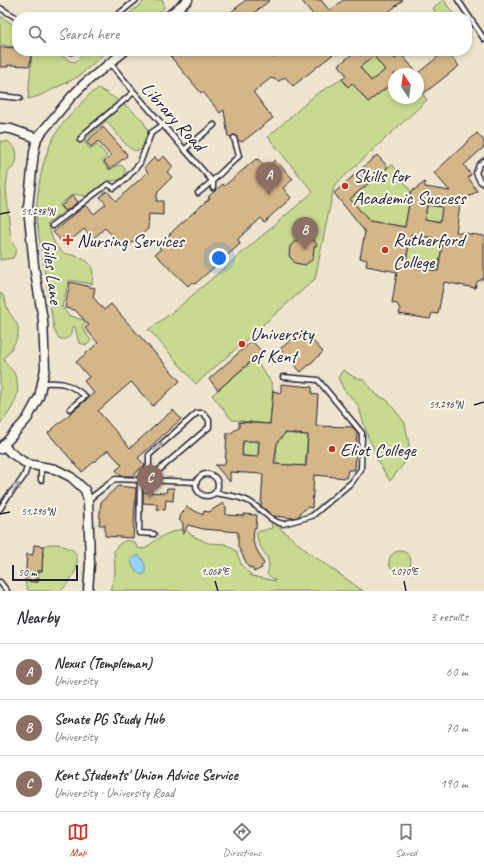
<!DOCTYPE html>
<meta charset="utf-8">
<style>
body{margin:0;font-family:Caveat,sans-serif;background:#f2f2f3;color:#2b2b33}
.compass{position:absolute;left:388px;top:68px;width:36px;height:36px;border-radius:50%;background:#fff;box-shadow:0 2px 6px #0003;rotate:347deg}
.scale{position:absolute;left:12px;bottom:10px;width:66px;box-sizing:border-box;padding-left:4px;border:2px solid #22223b;border-top:0;font-size:11px;line-height:14px;white-space:nowrap;color:#22223b;-webkit-text-stroke:3px #fbf7ec;paint-order:stroke}
.you{position:absolute;left:219px;top:258px;width:14px;height:14px;margin:-10px;border:3px solid #fff;border-radius:50%;background:#1a73e8;box-shadow:0 0 0 6px #1a73e833}
.badge{display:grid;place-items:center;width:26px;height:26px;border-radius:50%;background:#c8321e;color:#fff;font-size:13px;font-weight:700}
.pin{position:absolute;translate:-50% -33px;filter:drop-shadow(0 1px 2px #0008)}
.pin::after{content:'';position:absolute;top:21px;width:14px;height:12px;background:inherit;clip-path:polygon(0 0,100% 0,50% 100%)}
.list{margin:0;padding:0;list-style:none}
h2{display:flex;justify-content:space-between;align-items:center;height:52px;margin:0;padding:0 16px;font-size:17px}
h2 small{font-size:13px;font-weight:400;color:#7c7c81}
.list li{display:grid;grid-template-columns:26px 1fr auto;gap:12px;align-items:center;box-sizing:border-box;height:56px;padding:0 16px;border-top:1px solid #e1e1e2}
.list b{display:block;font-size:15px;white-space:nowrap}
.list p{margin:0;font-size:13px;white-space:nowrap;color:#7c7c81}
.list em{font-size:13px;font-style:normal;color:#7c7c81}
.icon{flex:none;width:22px;height:22px;fill:none;stroke:currentColor;stroke-width:2;stroke-linecap:round;stroke-linejoin:round}
.map{position:relative;flex:none;width:484px;height:591px;overflow:hidden}
.search{position:absolute;background:#fff;box-shadow:0 2px 6px #0003;left:12px;right:12px;top:12px;height:44px;display:flex;align-items:center;gap:10px;box-sizing:border-box;padding:0 14px;border-radius:16px;color:#7c7c81;font-size:15px}
.sheet{height:220px;background:#fff}
nav{display:flex;justify-content:space-around;align-items:center;box-sizing:border-box;height:56px;border-top:1px solid #e1e1e2;background:#fff;font-size:11px;color:#7c7c81}
nav a{display:grid;justify-items:center;gap:2px}
nav .on{color:#c8321e}
.map>svg:first-child{display:block}
.green{fill:#c7da8f;stroke:#747e65}
.water{fill:#97d2f8;stroke:#688cac}
.building{fill:#d4b688;stroke:#22223b;fill-rule:evenodd}
.lines{fill:none;stroke-linecap:round;stroke-linejoin:round}
.service-casing{stroke:#22223b;stroke-width:7}
.minor-casing{stroke:#22223b;stroke-width:11}
.service{stroke:#fbf7ec;stroke-width:4}
.minor{stroke:#fbf7ec;stroke-width:8}
.oneway{stroke:#99979c}
.ticks{fill:none;stroke:#22223b;stroke-width:1.5}
.poi-dot{fill:#c8321e;stroke:#fbf7ec;stroke-width:1.5}
.labels{text-anchor:middle;stroke-width:4;stroke-linejoin:round;paint-order:stroke}
.street-label{font-size:19px;fill:#22223b;stroke:#fbf7ec}
.poi-label{font-size:19px;fill:#22223b;stroke:#fbf7ec;text-anchor:start}
.ticks-label{font-size:10px;text-anchor:middle;fill:#22223b;stroke:#fbf7ec;stroke-width:4;stroke-linejoin:round;paint-order:stroke}
</style>
<div class="map">
<svg width="484" height="591" viewBox="0 0 484 591">
<rect width="100%" height="100%" fill="#efe4ce"/>
<filter id="ink" filterUnits="userSpaceOnUse"><feTurbulence type="fractalNoise" baseFrequency=".025" numOctaves="2"/><feDisplacementMap in="SourceGraphic" scale="8" xChannelSelector="R" yChannelSelector="G"/><feConvolveMatrix kernelMatrix="1 2 1 2 8 2 1 2 1" color-interpolation-filters="sRGB"/></filter>
<g filter="url(#ink)">
<!-- green -->
<path class="green" d="M146,0h17l1,8 -11,9h-28z
M443,0h1l11,17h-17l-5,-9z
M0,16l17,11v20l-17,-2z
M32,51h22l16,10 5,1 12,-11h20l-29,26 -39,19 -11,3z
M374,56l11,14 -14,11 -11,-14z
M342,79l6,7 4,-3 16,19 26,-20v16h24v-10l9,12 -93,86 -19,93 -119,105 -43,-50 -5,-4 26,-19 139,-119 -45,-55 47,-42z
M100,89c11,7 38,23 44,34 2,3 4,8 4,11 0,10 -7,21 -17,15 -5,-3 -20,-23 -25,-28l-22,20 6,8 7,-5 10,12 -5,5 7,9 10,-5 3,1 3,3v6l-2,3 -5,2 -9,1 -23,15 -13,-2 -14,11 5,7 -17,12c5,10 6,22 15,28 3,2 7,2 10,3 18,5 23,10 20,29l-23,-4 -7,27 6,8 18,6 -4,6 9,14 -4,4 -8,-2 -4,-16h-3l-1,8 -5,4h-6l-3,-3 -3,-7 -18,-111c1,-27 5,-57 18,-81 6,-12 16,-21 25,-31 5,-6 13,-16 21,-17z
M0,141l9,1 7,7c1,11 2,15 -8,23l-2,16 3,33 2,20 6,8 -4,9 -13,2z
M393,165l18,27 -6,35 -36,-6 -19,-22 38,-32z
M429,205l11,1 2,3 -1,11 -2,1 -13,-1 -1,-2 2,-11z
M412,234l30,5 1,2 -5,30 -29,-5 -3,-3 4,-27z
M0,293l3,2c3,5 3,10 5,15 2,5 6,9 9,14 5,12 -6,26 -13,34 1,8 7,9 10,15 10,19 -2,37 -14,51z
M255,359l16,23 2,9 -3,32 -1,1 -37,-4 -20,-25z
M343,370l11,7 10,3 13,15 10,5 18,23 4,21 -4,18 -15,19 -13,-21 -4,-13 -5,-10 -10,-32 -14,-15 -6,-12z
M280,432l27,3 1,1 -3,30 -29,-2 1,-29z
M246,441h10l3,3 -1,10 -2,3 -11,-1 -3,-2 1,-11z
M271,521l36,30 56,40h-253l5,-18 -1,-22 4,-6 8,-5 8,2 4,6 7,1c12,-11 22,-17 39,-20l9,7 15,7 17,1 11,7 6,15 10,10 23,5v-1l-8,-6c8,-19 -12,-24 -10,-42l15,-4z
M50,544h8l15,6c2,3 4,7 4,9 2,12 -9,24 -16,32h-32l-3,-5 -1,-5 13,1v-11h4v-9l-3,-5h4v-11z
M389 562a11 11 0 1 1 22 0a11 11 0 1 1-22 0Z"/>
<!-- water -->
<path class="water" d="M139,555c5,6 7,10 6,18l-3,2c-8,-4 -10,-8 -11,-16z"/>
<!-- building -->
<path class="building" d="M246,0h24l-21,17h-24z
M301,0h20l9,11 13,-11h60l-18,15 -22,-3 4,5h-52z
M0,47l17,1v3h14l-1,15 -22,-1v2h-8z
M166,51h101l6,7 10,-7h54l-44,35 -8,-9 -6,4 -8,-3 -18,14 20,26 -31,24 -4,-2 -3,-5h-2l-2,2 -3,-1 -4,-26 -4,3 -17,-21 -2,1z
M356,51l1,2 2,-2h30l6,8 6,-5 17,20h-24v8l-26,20 -16,-19 -4,4 -6,-8 5,-3 -8,-11zM374,56l11,14 -14,11 -11,-14z
M445,51h2l12,15 -36,28 -5,-6v-15z
M103,127l23,26 1,3 -17,13 -6,-7 7,-6 -13,-15 -7,6 -5,-5z
M477,133l7,8v6l-20,18 7,10 -3,2 9,14 -10,7 -6,-1 -5,35 28,4v42l-7,4 -2,6 -31,-6 -6,32 -6,-1 -2,6 -31,-5 1,-5 -3,-5 -5,-1 5,-31 -31,-6 1,-6 -7,-2 5,-26 -31,-39 43,-38 11,12 -38,32 19,22 36,6 6,-35 14,-10v5l25,4 -16,-18zM427,205l15,2 -2,15 -15,-3zM411,234l32,6 -5,31 -33,-5z
M164,156l9,11 -6,5 5,5 -14,14 -2,10h7v14l-14,-1 -1,15 -23,20 -20,-21 -12,11 -9,-10 -19,16 -12,-13 33,-27 8,9 12,-10 -6,-7 7,-6 9,10 32,-29 -4,-4 11,-11 3,4z
M256,159l1,1 1,-1 8,9 9,-8 18,19 -10,9 8,10 -27,24 -4,-4 -22,21 2,5 -45,40 -3,-2 -4,4 -33,-32 6,-5 -3,-3 19,-19 33,-29 -2,-1 15,-13 1,2z
M73,195l5,7 -12,9 -5,-5z
M298,239l12,2 3,-2 4,6 -3,2 -1,12 -8,6 -10,-2 -6,-7 1,-10z
M70,282l25,6 -2,9 11,13 7,-6 69,77 -27,25 -22,-24 -33,29 32,37 43,-38 8,9 -43,39 7,7 -13,11h-11l-5,-6 6,-5 -14,-15 -26,22 -34,-39 46,-40 -10,-12 5,-4 -13,-15 22,-19 -13,-15 4,-3 -14,-15 -10,-2z
M303,330l20,22 -22,20 -21,-23z
M252,341l10,11 -44,38 -9,-11z
M281,384l31,3v7l6,1 -2,31 37,1 4,6 -2,37h-7l-2,8 -32,-3 -2,33 -4,-1 -8,6v3l-7,2 -20,-2 -12,-10 2,-32 -33,-2v10l-15,-17h10l2,-32h4l8,-6v-5l31,2 3,-33 8,2zM285,433l23,2 -2,31 -32,-2 3,-21zM243,441h16l-1,16 -16,-1z
M118,486l18,2 -3,50 -28,-2v-11h-6l2,-23z
M167,488h7l-1,13 -7,-1 -1,10 -8,-1v-5l-14,-1v-11l23,1z
M223,503l3,4v8l18,1v-2l13,1 -1,13h-2l-1,14 11,22 -3,2 1,2 -8,4 -2,-5 -3,1 -11,-22v-14l-35,-3 -15,-4 -5,10v-12l-4,-3 2,-3 -1,-1 7,-9 16,8 1,-4 5,1z
M34,545l9,1 -1,25h-4v11l-13,-1 2,-27 6,1z"/>
<g class="lines">
<defs>
<path id="service" d="M458,0l26,39
M0,8l17,10
M115,17l21,-17
M70,51l1,1 2,-1
M110,63l24,29 79,90v6
M0,96l20,2
M80,140l5,-7 49,-41
M185,149l29,-24
M484,161l-5,4 -3,8 4,8 4,3
M198,193c15,-11 27,-25 41,-37l-5,-18
M52,226l56,-42 6,4 12,-9 14,-16 11,-30 12,-8
M43,383c20,-1 25,0 42,13l-15,13
M41,467v13
M196 485a11 11 0 1 1 22 0a11 11 0 1 1-22 0Z
M140,480l-1,53 15,1
M141,480l8,-15v-10l48,-42h6l6,7v7l-43,37 -8,7 -4,10
M215,493c10,2 22,3 31,7 14,6 22,21 37,24l29,-8 40,-34 9,-13 1,-36 -44,-53 -35,-3
M88,500l27,-21 81,3
M0,509c2,-3 4,-7 6,-10 8,-12 21,-20 21,-35
M0,582l7,9"/>
<path id="minor" d="M167,17l21,-17
M0,128l11,1 26,9
M4,446l7,7 16,11 28,5 16,8 14,13 3,10 2,63 -2,28
M0,449l27,-30 12,-22 6,-28 -2,-49 -9,-54 -6,-59 6,-55 3,-14 35,-42 13,-13 40,-32"/>
</defs>
<!-- service casing -->
<use href="#service" class="service-casing"/>
<!-- minor casing -->
<use href="#minor" class="minor-casing"/>
<!-- service -->
<use href="#service" class="service"/>
<!-- minor -->
<use href="#minor" class="minor"/>
</g>
<!-- one-way arrows -->
<defs><path id="oneway-shaft" d="M-6 0H5M1.5-3L5.5 0L1.5 3" fill="none" stroke-width="1.6" stroke-linecap="round" stroke-linejoin="round"/></defs>
<g class="oneway">
<use href="#oneway-shaft" transform="translate(158 447) rotate(-42)"/>
<use href="#oneway-shaft" transform="translate(16 488) rotate(-49)"/>
</g>
</g>
<!-- ticks -->
<path class="ticks" d="M0,214l10,-2M474,405l10,-3M0,514l10,-2M215,581l3,10M404,581l2,10"/>
<!-- markers -->
<g class="poi-dot">
<circle cx="345" cy="186" r="4"/>
<path d="M66 234h4v4h4v4h-4v4h-4v-4h-4v-4h4z"/>
<circle cx="385" cy="250" r="4"/>
<circle cx="242" cy="344" r="4"/>
<circle cx="332" cy="449" r="4"/>
</g>
<g class="labels">
<!-- street labels -->
<g class="street-label">
<text transform="translate(174 116) rotate(48)" y="7">Library Road</text>
<text transform="translate(53 272) rotate(83)" y="7">Giles Lane</text>
</g>
<!-- poi labels -->
<g class="poi-label">
<text x="353" y="182">Skills for<tspan x="353" dy="22">Academic Success</tspan></text>
<text x="393" y="246">Rutherford<tspan x="393" dy="22">College</tspan></text>
<text x="77" y="247">Nursing Services</text>
<text x="250" y="340">University<tspan x="250" dy="22">of Kent</tspan></text>
<text x="340" y="456">Eliot College</text>
</g>
</g>
<g class="ticks-label">
<text x="38" y="215">51.298°N</text>
<text x="446" y="408">51.296°N</text>
<text x="38" y="515">51.296°N</text>
<text x="215" y="575">1.068°E</text>
<text x="404" y="575">1.070°E</text>
</g>
</svg>
<svg class="compass" viewBox="-18 -18 36 36"><path d="M0-13l5 13h-10z" fill="#e53935"/><path d="M0 13l5-13h-10z" fill="#7c7c81"/></svg>
<div class="scale">50 m</div>
<div class="you"></div>
<div class="pin badge" style="left:269px;top:195px;background:#8d6e63">A</div>
<div class="pin badge" style="left:305px;top:250px;background:#8d6e63">B</div>
<div class="pin badge" style="left:150px;top:498px;background:#8d6e63">C</div>
<div class="search"><svg class="icon" aria-label="search" viewBox="0 0 24 24"><circle cx="10" cy="10" r="6"/><path d="M15 15l6 6"/></svg>Search here</div>
</div>
<section class="sheet">
<h2>Nearby<small>3 results</small></h2>
<ul class="list">
<li><span class="badge" style="background:#8d6e63">A</span><div><b>Nexus (Templeman)</b><p>University</p></div><em>60 m</em></li>
<li><span class="badge" style="background:#8d6e63">B</span><div><b>Senate PG Study Hub</b><p>University</p></div><em>70 m</em></li>
<li><span class="badge" style="background:#8d6e63">C</span><div><b>Kent Students' Union Advice Service</b><p>University · University Road</p></div><em>190 m</em></li>
</ul>
</section>
<nav>
<a class="on"><svg class="icon" aria-label="map" viewBox="0 0 24 24"><path d="M3 6l6-2 6 2 6-2v14l-6 2-6-2-6 2zM9 4v14M15 6v14"/></svg>Map</a>
<a><svg class="icon" aria-label="directions" viewBox="0 0 24 24"><path d="M12 3l9 9-9 9-9-9zM9 14v-3h6M13 9l2 2-2 2"/></svg>Directions</a>
<a><svg class="icon" aria-label="saved" viewBox="0 0 24 24"><path d="M7 4h10v16l-5-4-5 4z"/></svg>Saved</a>
</nav>
